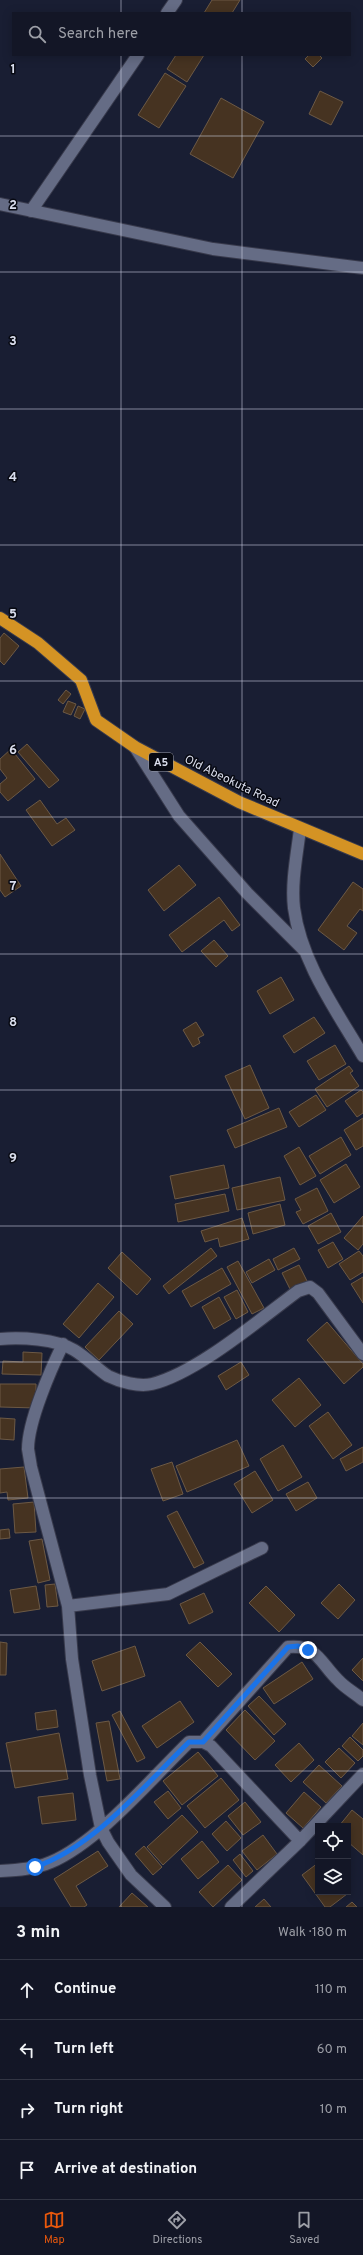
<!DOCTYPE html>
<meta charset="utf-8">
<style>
body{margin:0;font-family:Overpass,sans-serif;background:#1c1f2e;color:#f1f3f6}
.controls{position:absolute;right:12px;bottom:12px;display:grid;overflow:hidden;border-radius:0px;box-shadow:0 2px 10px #0003}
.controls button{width:36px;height:36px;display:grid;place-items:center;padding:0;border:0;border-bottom:1px solid #323543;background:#131626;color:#f1f3f6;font:20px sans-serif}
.stop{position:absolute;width:12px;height:12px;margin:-9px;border:3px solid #1a73e8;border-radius:50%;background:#fff}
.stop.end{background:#1a73e8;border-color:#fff;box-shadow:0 1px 4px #0008}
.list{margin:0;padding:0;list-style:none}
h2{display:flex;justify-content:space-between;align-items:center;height:52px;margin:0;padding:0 16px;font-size:17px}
h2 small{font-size:13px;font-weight:400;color:#9d9fa7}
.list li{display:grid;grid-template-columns:26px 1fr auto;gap:12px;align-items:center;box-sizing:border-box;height:60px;padding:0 16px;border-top:1px solid #323543}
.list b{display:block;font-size:15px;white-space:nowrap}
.list em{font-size:13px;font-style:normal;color:#9d9fa7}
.icon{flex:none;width:22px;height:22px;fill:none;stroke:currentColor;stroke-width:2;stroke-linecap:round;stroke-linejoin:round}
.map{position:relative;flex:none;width:363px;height:1907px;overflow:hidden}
.search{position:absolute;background:#131626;box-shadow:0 2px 10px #0003;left:12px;right:12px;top:12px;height:44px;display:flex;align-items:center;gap:10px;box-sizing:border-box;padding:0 14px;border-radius:0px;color:#9d9fa7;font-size:15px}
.sheet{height:292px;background:#131626}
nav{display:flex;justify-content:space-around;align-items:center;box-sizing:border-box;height:56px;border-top:1px solid #323543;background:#131626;font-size:11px;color:#9d9fa7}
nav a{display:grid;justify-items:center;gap:2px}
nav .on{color:#ea580c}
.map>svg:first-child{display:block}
.building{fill:#463321;stroke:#6c5945}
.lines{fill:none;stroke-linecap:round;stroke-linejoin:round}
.minor-casing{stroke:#383a4c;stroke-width:14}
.highway-casing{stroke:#383a4c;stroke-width:14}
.minor{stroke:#656c85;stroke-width:12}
.highway{stroke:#d49324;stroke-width:12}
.route{stroke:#1a73e8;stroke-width:5}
.grid{fill:none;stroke:#d9ddec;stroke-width:1;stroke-opacity:0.55}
.labels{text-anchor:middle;stroke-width:3;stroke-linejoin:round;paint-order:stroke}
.shield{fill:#070912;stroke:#9a9dab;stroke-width:1}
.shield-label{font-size:11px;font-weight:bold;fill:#d9ddec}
.street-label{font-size:12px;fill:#d9ddec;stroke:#070912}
.grid-label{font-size:13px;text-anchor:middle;font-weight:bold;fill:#d9ddec;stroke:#070912;stroke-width:3;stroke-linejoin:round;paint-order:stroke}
</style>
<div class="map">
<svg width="363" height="1907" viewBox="0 0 363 1907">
<rect width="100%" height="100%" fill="#191e33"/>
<!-- building -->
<path class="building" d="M212,0h28l-8,13h-28z
M176,55h28l-17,27 -20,-13z
M309,55h10l3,3 -9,9 -8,-8z
M165,73l21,13 -27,42 -21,-13z
M320,91l23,11 -12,23 -22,-11z
M221,98l43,24 -31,56 -43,-24z
M4,633l15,13 -15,19 -4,-4v-23z
M66,690l5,4 -8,10 -5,-4z
M68,701l8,3 -5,11 -8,-3z
M78,706l7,3 -5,10 -6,-3z
M27,744l32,36 -10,8 -31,-36z
M11,749l24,30 -27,22 -8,-9v-8l7,-6 -7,-9v-10z
M40,800l17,24 9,-6 9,12 -23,16 -26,-36z
M0,854l21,32 -16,11 -5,-7z
M179,865l17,20 -32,26 -16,-21z
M353,882l10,7v22l-3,-2 -13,17 10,7 -13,17 -26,-20z
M219,897l21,28 -8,6 -8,-11 -42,32 -13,-17z
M214,940l14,16 -12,11 -15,-16z
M281,977l13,23 -24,14 -13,-23z
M314,1017l11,16 -31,20 -11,-17z
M196,1022l8,13 -6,3 2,5 -7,4 -10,-17z
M335,1045l11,19 -27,16 -12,-19z
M250,1065l19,43 -24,11 -20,-43z
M349,1066l4,5 -3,2 9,13 -32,21 -12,-18z
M361,1090l2,2v21l-6,4 -12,-16z
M316,1095l10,15 -27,17 -10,-15z
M279,1108l8,19 -52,21 -8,-18z
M363,1118v28l-7,4 -12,-20z
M341,1137l10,18 -31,19 -11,-18z
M299,1147l17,29 -16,9 -16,-29z
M346,1164l14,23 -26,16 -14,-23z
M224,1165l5,23 -54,11 -5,-23z
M280,1177l5,23 -48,10 -5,-22z
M317,1188l11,23 -25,13 -7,-12 5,-2 -6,-11z
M225,1194l4,17 -51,11 -3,-18z
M280,1204l5,21 -32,9 -5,-21z
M331,1213l10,19 -23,12 -10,-18z
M363,1216v28l-5,6 -14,-12z
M242,1218l7,21 -29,8 -2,-9 -13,4 -4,-11z
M333,1242l10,17 -15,9 -10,-18z
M211,1248l6,8 -48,38 -6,-8z
M294,1248l6,11 -22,11 -5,-11z
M359,1251l4,5v16l-13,8 -11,-16z
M122,1252l29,27 -14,16 -29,-27z
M269,1259l6,11 -23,13 -6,-11z
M238,1261l26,47 -12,6 -25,-47z
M299,1265l9,18 -17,8 -9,-18z
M222,1268l9,16 -40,23 -9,-16z
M363,1277v26l-12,-19z
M98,1283l16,14 -35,41 -16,-14z
M237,1290l11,22 -12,7 -12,-22z
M219,1297l12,22 -17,10 -12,-22z
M119,1311l14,13 -34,36 -14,-13z
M327,1322l36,42v3l-19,17 -37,-44z
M23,1352l19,1 -1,22 -39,-1 1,-13 20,1z
M241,1362l8,13 -23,15 -8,-14z
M299,1378l22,27 -26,22 -23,-27z
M0,1384h36v24l-36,-1z
M328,1412l24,33 -19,14 -24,-33z
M0,1418l15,1 -1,21 -14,-1z
M237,1440l12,26 -62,26 -11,-26z
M283,1445l19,32 -24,14 -18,-32z
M363,1447v15l-17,9 -6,-12z
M172,1462l11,32 -20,7 -12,-32z
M24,1467l4,31 -20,2 -1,-8 -7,1v-24z
M255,1471l18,29 -21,13 -18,-29z
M308,1482l9,16 -21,13 -10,-17z
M34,1502l2,30 -21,1 -2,-29z
M177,1511l27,52 -10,5 -27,-52z
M9,1529l1,9 -10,1v-9z
M42,1539l8,41 -12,3 -9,-42z
M55,1584l3,22 -11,1 -2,-22z
M339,1584l16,16 -17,19 -17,-16z
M36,1586l4,23 -26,4 -4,-23z
M266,1586l29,29 -16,17 -30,-29z
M204,1593l9,19 -24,12 -9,-20z
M0,1642l7,1 -1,32h-6z
M200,1642l32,32 -14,13 -32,-32z
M135,1646l10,30 -43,15 -10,-30z
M363,1658v23l-11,-11z
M302,1662l11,17 -39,25 -11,-16z
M259,1696l27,28 -12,11 -26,-29z
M180,1701l14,21 -37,26 -15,-22z
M56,1710l2,17 -21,3 -2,-17z
M245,1710l30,31 -20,19 -29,-30z
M120,1711l25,47 -8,4 -25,-47z
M109,1721l11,58 -13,2 -11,-58z
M363,1723v22l-11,-9z
M59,1733l9,46 -53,9 -9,-45z
M350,1737l13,13v6l-5,5 -16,-15z
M299,1743l15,17 -23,22 -16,-17z
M339,1748l16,15 -14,15 -16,-16z
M198,1752l20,24 -36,29 -19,-24z
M319,1765l23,21 -16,17 -23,-21z
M221,1778l18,22 -34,28 -18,-22z
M168,1791l13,17 -13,11 -14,-17z
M304,1792l17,15 -18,21 -17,-15z
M73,1793l3,27 -34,4 -4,-27z
M245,1802l16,20 -18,13 -15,-19z
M352,1810l11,9v36l-15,-13v-16h-9z
M182,1815l16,17 -35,33 -16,-18z
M226,1821l15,17 -14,13 -15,-17z
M263,1835l14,19 -20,16 -15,-19z
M202,1841l17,21 -21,17 -17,-20z
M144,1846l18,21 -9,8 -18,-21z
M98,1851l10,15 -32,20 11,19 -3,2h-13l-17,-28z
M240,1854l13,17 -7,6 -13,-17z
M318,1863v29h27l2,2 -17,13h-5l-23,-32z
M228,1865l14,15 -29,27 -14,-15z
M132,1893l16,14h-29z
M264,1899l7,8h-16z
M352,1902l5,5h-11z"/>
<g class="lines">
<defs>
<path id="minor" d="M167,13l9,-13
M0,204l213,45 150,19
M31,211l107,-156
M135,747l44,69 68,77 57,57
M300,829c-3,25 -9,54 -6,79 7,54 42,102 69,148
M0,1339c21,-2 56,0 74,11 12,7 22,18 34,26 12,6 31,11 44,8 45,-11 108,-65 146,-93l12,-4 8,6 45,61
M63,1344c-12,25 -35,77 -35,105 1,6 2,12 3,18l37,139 4,53 18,116 11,53 7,14 23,33 34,32
M68,1606l100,-12 94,-46
M203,1742l85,-95c29,-3 33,17 50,33 7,8 17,13 25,20
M0,1871c17,-1 35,-2 51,-9 47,-20 100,-83 138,-120h14l8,4 89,95
M231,1907l69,-66 63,-67"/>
<path id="highway" d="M0,618l38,25 43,37 15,40 39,27 104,55 124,52"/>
</defs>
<!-- minor casing -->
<use href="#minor" class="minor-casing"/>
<!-- highway casing -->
<use href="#highway" class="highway-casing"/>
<!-- minor -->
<use href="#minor" class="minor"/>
<!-- highway -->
<use href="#highway" class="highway"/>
</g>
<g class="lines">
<!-- route -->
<path class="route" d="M35,1867c59,-20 110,-82 154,-125h14l85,-95 10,-1 10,4"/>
</g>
<!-- grid -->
<path class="grid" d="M121,0v13M242,0v13M121,55v1852M242,55v1852M0,136h363M0,272h363M0,409h363M0,545h363M0,681h363M0,817h363M0,954h363M0,1090h363M0,1226h363M0,1362h363M0,1498h363M0,1635h363M0,1771h363"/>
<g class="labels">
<!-- shield labels -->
<rect class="shield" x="149" y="753" width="24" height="18" rx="3"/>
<g class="shield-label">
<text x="161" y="766">A5</text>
</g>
<!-- street labels -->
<g class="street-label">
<text transform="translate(232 781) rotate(26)" y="4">Old Abeokuta Road</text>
</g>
</g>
<g class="grid-label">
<text x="13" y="73">1</text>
<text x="13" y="209">2</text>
<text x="13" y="345">3</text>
<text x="13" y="481">4</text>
<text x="13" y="618">5</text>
<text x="13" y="754">6</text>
<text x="13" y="890">7</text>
<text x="13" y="1026">8</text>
<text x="13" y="1162">9</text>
</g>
</svg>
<div class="controls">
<button><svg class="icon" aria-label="locate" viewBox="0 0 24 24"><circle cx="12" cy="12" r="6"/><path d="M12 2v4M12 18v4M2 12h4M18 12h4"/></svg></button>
<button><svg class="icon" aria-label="layers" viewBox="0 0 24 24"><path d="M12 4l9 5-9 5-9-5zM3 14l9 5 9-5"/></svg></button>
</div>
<div class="stop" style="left:35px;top:1867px"></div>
<div class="stop end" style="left:308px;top:1650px"></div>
<div class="search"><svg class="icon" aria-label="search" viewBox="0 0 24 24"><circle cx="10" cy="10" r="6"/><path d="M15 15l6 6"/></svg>Search here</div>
</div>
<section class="sheet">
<h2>3 min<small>Walk · 180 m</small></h2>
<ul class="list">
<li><svg class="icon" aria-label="ahead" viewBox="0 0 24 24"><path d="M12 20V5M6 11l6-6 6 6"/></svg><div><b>Continue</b></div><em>110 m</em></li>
<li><svg class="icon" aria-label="left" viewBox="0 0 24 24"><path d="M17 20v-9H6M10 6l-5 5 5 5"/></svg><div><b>Turn left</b></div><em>60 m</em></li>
<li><svg class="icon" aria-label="right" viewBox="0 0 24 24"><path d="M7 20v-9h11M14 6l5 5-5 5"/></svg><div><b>Turn right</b></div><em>10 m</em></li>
<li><svg class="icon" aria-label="arrive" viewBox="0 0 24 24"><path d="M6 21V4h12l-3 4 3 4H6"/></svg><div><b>Arrive at destination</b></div></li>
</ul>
</section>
<nav>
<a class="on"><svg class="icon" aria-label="map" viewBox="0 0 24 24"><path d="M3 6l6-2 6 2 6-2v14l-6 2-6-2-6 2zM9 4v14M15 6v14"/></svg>Map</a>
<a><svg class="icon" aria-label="directions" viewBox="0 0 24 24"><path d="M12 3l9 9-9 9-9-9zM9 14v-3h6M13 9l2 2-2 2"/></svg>Directions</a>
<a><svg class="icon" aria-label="saved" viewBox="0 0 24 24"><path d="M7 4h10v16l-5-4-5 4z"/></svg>Saved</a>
</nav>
